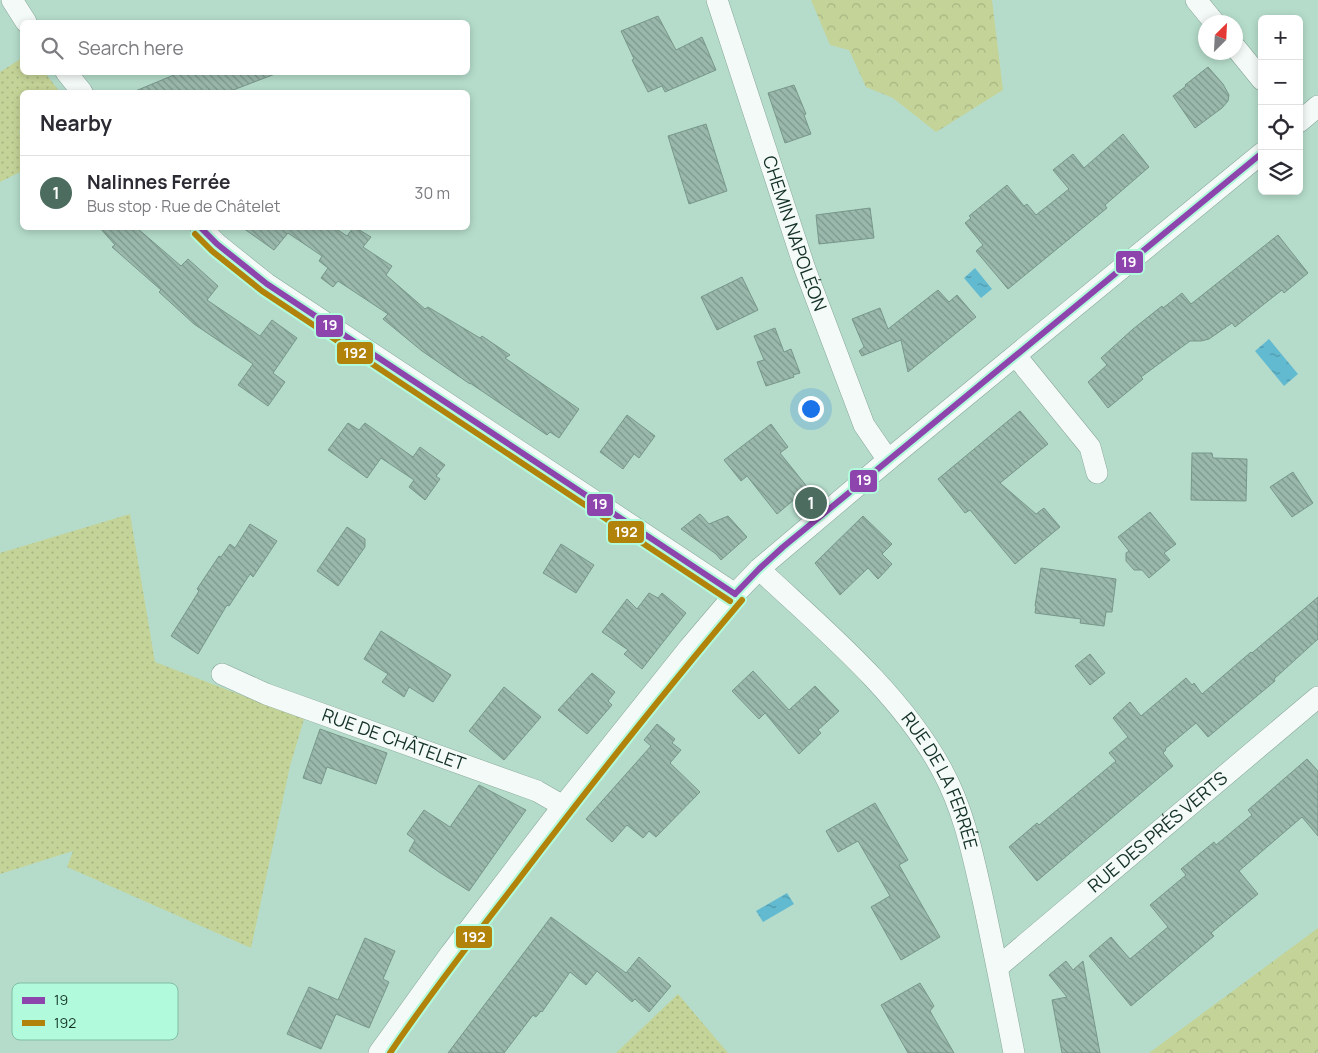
<!DOCTYPE html>
<meta charset="utf-8">
<style>
body{margin:0;font-family:Manrope,sans-serif;background:#f2f2f3;color:#2b2b33}
.controls{position:absolute;right:15px;top:15px;display:grid;overflow:hidden;border-radius:8px;box-shadow:0 2px 8px #0003}
.controls button{width:45px;height:45px;display:grid;place-items:center;padding:0;border:0;border-bottom:1px solid #e1e1e2;background:#fff;color:#2b2b33;font:25px sans-serif}
.compass{position:absolute;left:1198px;top:15px;width:45px;height:45px;border-radius:50%;background:#fff;box-shadow:0 2px 8px #0003;rotate:24deg}
.you{position:absolute;left:810px;top:408px;width:18px;height:18px;margin:-12px;border:4px solid #fff;border-radius:50%;background:#1a73e8;box-shadow:0 0 0 8px #1a73e833}
.badge{display:grid;place-items:center;width:32px;height:32px;border-radius:50%;background:#4b6c5e;color:#fff;font-size:16px;font-weight:700}
.pin{position:absolute;translate:-50% -50%;border:2px solid #fff;box-shadow:0 1px 5px #0006}
.list{margin:0;padding:0;list-style:none}
h2{display:flex;justify-content:space-between;align-items:center;height:65px;margin:0;padding:0 20px;font-size:21px}
h2 small{font-size:16px;font-weight:400;color:#7c7c81}
.list li{display:grid;grid-template-columns:32px 1fr auto;gap:15px;align-items:center;box-sizing:border-box;height:75px;padding:0 20px;border-top:1px solid #e1e1e2}
.list b{display:block;font-size:19px;white-space:nowrap}
.list p{margin:0;font-size:16px;white-space:nowrap;color:#7c7c81}
.list em{font-size:16px;font-style:normal;color:#7c7c81}
.icon{flex:none;width:28px;height:28px;fill:none;stroke:currentColor;stroke-width:2;stroke-linecap:round;stroke-linejoin:round}
.map{position:relative;flex:none;width:1318px;height:1053px;overflow:hidden}
.search{position:absolute;background:#fff;box-shadow:0 2px 8px #0003;left:20px;top:20px;width:450px;height:55px;display:flex;align-items:center;gap:12px;box-sizing:border-box;padding:0 18px;border-radius:8px;color:#7c7c81;font-size:19px}
.panel{position:absolute;background:#fff;box-shadow:0 2px 8px #0003;left:20px;top:90px;width:450px;height:140px;border-radius:8px}
.map>svg:first-child{display:block}
.grass{fill:url(#grass-dots)}
.forest{fill:url(#forest-crowns)}
.water{fill:url(#water-ripples)}
.building{fill:url(#building-back-hatch);stroke:#78978b}
.lines{fill:none;stroke-linecap:round;stroke-linejoin:round}
.street-casing{stroke:#87a79a;stroke-width:22}
.street{stroke:#f4faf7;stroke-width:21}
.bus-1-casing{stroke:#b1fadb;stroke-width:10}
.bus-2-casing{stroke:#b1fadb;stroke-width:10}
.bus-1{stroke:#8e44ad;stroke-width:6}
.bus-2{stroke:#b2830b;stroke-width:6}
.labels{text-anchor:middle;stroke-width:5;stroke-linejoin:round;paint-order:stroke}
.street-label{font-size:18px;fill:#123024;stroke:#b1fadb}
.key{fill:#b1fadb;stroke:#81bda4;stroke-width:1}
.key-label{font-size:14px;fill:#123024}
.line-badge{stroke:#b1fadb;stroke-width:2}
.badge-label{font-size:14px;text-anchor:middle;font-weight:bold;fill:#fff}
</style>
<div class="map">
<svg width="1318" height="1053" viewBox="0 0 1318 1053">
<defs>
<pattern id="grass-dots" width="8" height="8" patternUnits="userSpaceOnUse" patternTransform="scale(1.25)"><rect width="8" height="8" fill="#c4d397"/><path d="M2 2h.1M6 6h.1" fill="none" stroke="#a7b582" stroke-width="1.8" stroke-linecap="round"/></pattern>
<pattern id="forest-crowns" width="20" height="18" patternUnits="userSpaceOnUse" patternTransform="scale(1.25)"><rect width="20" height="18" fill="#c4d397"/><path d="M2 6a3 3 0 1 1 6 0M12 15a3 3 0 1 1 6 0" fill="none" stroke="#a7b582"/></pattern>
<pattern id="water-ripples" width="26" height="14" patternUnits="userSpaceOnUse" patternTransform="scale(1.25)"><rect width="26" height="14" fill="#62bad1"/><path d="M2 4q2-2 4 0t4 0M15 11q2-2 4 0t4 0" fill="none" stroke="#4f98a9"/></pattern>
<pattern id="building-back-hatch" width="6" height="6" patternUnits="userSpaceOnUse" patternTransform="scale(1.25)"><rect width="6" height="6" fill="#9ab9ac"/><path d="M-1 5l2 2M0 0l6 6M5-1l2 2" fill="none" stroke="#7c978c"/></pattern>
</defs>
<rect width="100%" height="100%" fill="#b5dccb"/>
<!-- grass -->
<path class="grass" d="M22,58v14l23,1 15,19h-38v37l-3,2 3,14v26l-22,11v-110z
M130,514l25,148 149,57 -14,47 -39,182 -184,-81 6,-16 -73,23v-321z
M678,994l50,59h-112z"/>
<!-- forest -->
<path class="forest" d="M811,0h181l11,90 -67,42 -43,-34 -27,-11 -17,-37 -19,-5z
M1318,928v125h-169z"/>
<!-- water -->
<path class="water" d="M975,268l17,21 -11,9 -17,-20z
M1269,339l29,35 -14,12 -29,-35z
M787,893l7,11 -31,18 -7,-11z"/>
<!-- building -->
<path class="building" d="M658,16l18,34 26,-13 14,33 -51,22 -3,-6 -14,6 -16,-32 2,-1 -13,-28z
M1208,67l15,17 6,11 -1,6 -6,7 -27,20 -22,-32 13,-10 -1,-1z
M181,72h94v2l-47,18h-95z
M794,85l12,29 -2,1 7,19 -26,9 -17,-50z
M706,124l21,67 -38,13 -21,-68z
M1123,134l26,33 -44,38 2,3 -99,81 -32,-38 7,-6 -18,-22 6,-5 -2,-2 38,-31 17,21 3,-2 9,11 33,-26 -16,-19 20,-16 11,14z
M870,208l4,30 -55,6 -3,-29z
M100,228h37l44,38 7,-7 30,27 -11,14 53,36 12,-16 25,18 -24,35 12,9 -17,24 -30,-21 15,-21 -59,-40 -35,-32 2,-2 -49,-43 3,-2z
M243,228h92l12,8 6,-8h3l15,9 -8,10 29,19 -6,9 39,34 3,-2 52,31 2,-2 28,19 -5,3 74,51 -20,29 -9,-6 -3,3 -77,-52v1l-48,-33 -39,-32 5,-5 -50,-33 -5,6 -12,-9 7,-10 -9,-7 3,-5 -34,-23 -14,17z
M1278,235l30,38 -24,20 -2,-3 -47,37 -3,-4 -23,16 -8,2h-11l-49,36 2,2 -35,29 -20,-26 19,-17 -6,-7 32,-29 29,-23 1,2 19,-15 9,11z
M742,277l16,33 -41,20 -16,-33z
M938,290l11,12 8,-7 19,22 -68,55 -7,-32 -39,16 -3,-5 5,-4 -12,-28 28,-11 8,21z
M775,328l9,24 7,-3 9,24 -7,2 1,2 -28,9 -9,-24 7,-2 -10,-24z
M1020,411l28,33 -48,39 36,31 8,-6 16,19 -45,37 -45,-54 -5,3 -27,-34z
M627,415l28,21 -16,22 -5,-4 -11,15 -23,-17z
M348,423l11,7 6,-7 48,34 7,-10 25,18 -9,11 4,3 -15,21 -16,-13 5,-7 -33,-22 -14,20 -39,-28z
M771,424l17,23 -8,6 28,35 -31,26 -30,-38 -6,5 -17,-21z
M1192,453h20l1,5 34,1 -1,42 -55,-1z
M1293,472l20,31 -21,14 -22,-30z
M1150,512l26,32 -12,9 6,7 -21,18 -7,-8h-8l-8,-9v-8l3,-2 -11,-14z
M700,514l9,10 19,-8 19,21 -26,23 -5,-6 -35,-25z
M863,516l29,28 -10,10 10,10 -14,15 -10,-11 -28,27 -25,-32z
M250,524l27,17 -24,36 -3,-3 -21,32 -2,-1 -29,49 -27,-18 28,-45 -2,-2 22,-33 2,1 9,-13 5,4z
M347,527l18,12v8l-27,39 -21,-15z
M561,544l33,21 -18,28 -33,-20z
M1041,568l75,11 -4,33h-6l-2,14 -24,-3 1,-4 -46,-6 1,-7h-1z
M649,593l9,5 4,-5 24,20 -44,56 -18,-15 4,-4 -26,-18 25,-33 10,10z
M1318,597v42l-44,40 1,2 -67,56 -12,-14 -31,26 1,1 -3,3 10,13 -136,115 -28,-34 28,-24 2,2 77,-64 -7,-8 19,-16 -15,-19 17,-16 11,14 45,-38 6,7 2,-2 8,11 49,-42 1,1z
M381,631l70,44 -18,27 -24,-15 -5,10 -22,-15 6,-8 -24,-15z
M1090,654l15,19 -15,12 -15,-19z
M753,671l36,39 26,-24 24,25 -21,19 3,3 -22,21 -34,-41 -6,6 -27,-28z
M592,673l23,19 -7,9 4,4 -25,29 -29,-24z
M504,687l37,30 -37,43 -35,-29z
M657,724l18,15 -3,4 9,7 -11,13 30,29 -44,45 -7,-6 -6,7 -16,-13 -15,17 -26,-23 65,-73 -7,-6z
M320,729l67,24 -11,31 -49,-17 -6,17 -18,-6z
M1307,759l11,12v65l-16,-19 -63,54 19,23 -47,39 3,3 -83,70 -42,-50 22,-19 19,22 38,-32 -18,-22 36,-30 -5,-6 33,-27 2,3 36,-30 -4,-5z
M479,785l47,25 -57,81 -30,-19 -30,-21 6,-11 -8,-6 17,-24 26,17z
M875,803l33,57 -9,5 41,72 -39,23 -30,-53 19,-11 -32,-55 -20,11 -12,-21z
M551,917l75,56 13,-16 32,29 -22,26 -14,-13 -3,3 -35,-31 -11,14 -16,-13 -28,40 -1,-1 -5,6 -3,-2 -29,38h-56z
M365,938l30,13 -12,28 6,3 -20,46 -33,-14 -15,35 -34,-15 22,-47 29,13z
M1066,961l7,9 10,-9 17,92h-38l-10,-53 15,-3 -18,-22z
M920,983l14,23 -4,5 24,42h-46l-27,-48z"/>
<g class="lines">
<defs>
<g id="street">
<path d="M12,0l14,22"/>
<path id="s1" d="M717,0l88,269 59,156 24,35"/>
<path d="M1196,0l18,22"/>
<path d="M1236,48l26,32"/>
<path d="M66,72l16,20"/>
<path d="M1299,122l19,-16"/>
<path d="M201,228l16,16 50,40 468,310"/>
<path d="M1016,356l74,91 7,26"/>
<path id="s2" d="M759,569c64,60 141,123 183,201 22,40 31,86 41,130 11,51 21,102 31,153"/>
<path id="s3" d="M222,674l44,20 271,97 26,15"/>
<path id="s4" d="M998,967l320,-270"/>
<path d="M379,1053l72,-100 112,-147 126,-158 46,-54 24,-25 129,-109 374,-307"/>
</g>
</defs>
<!-- street casing -->
<use href="#street" class="street-casing"/>
<!-- street -->
<use href="#street" class="street"/>
<defs>
<path id="bus-1" d="M201,228l16,16 50,40 468,310
M735,594l24,-25 24,-22 479,-394"/>
<path id="bus-2" d="M195,234l17,17 50,40 468,310
M390,1053c39,-58 83,-114 126,-170 73,-96 148,-191 226,-283"/>
</defs>
<!-- bus-1 casing -->
<use href="#bus-1" class="bus-1-casing"/>
<!-- bus-2 casing -->
<use href="#bus-2" class="bus-2-casing"/>
<!-- bus-1 -->
<use href="#bus-1" class="bus-1"/>
<!-- bus-2 -->
<use href="#bus-2" class="bus-2"/>
</g>
<g class="labels">
<!-- street labels -->
<g class="street-label">
<text dy="6" stroke="none"><textPath href="#s1" startOffset="246">CHEMIN NAPOLÉON</textPath></text>
<text dy="6" stroke="none"><textPath href="#s3" startOffset="184">RUE DE CHÂTELET</textPath></text>
<text dy="6" stroke="none"><textPath href="#s2" startOffset="282">RUE DE LA FERRÉE</textPath></text>
<text dy="6" stroke="none"><textPath href="#s4" startOffset="209">RUE DES PRÉS VERTS</textPath></text>
</g>
</g>
<!-- legend -->
<rect x="12" y="983" width="166" height="57" rx="8" class="key"/>
<rect x="22" y="997" width="23" height="7" fill="#8e44ad"/>
<rect x="22" y="1020" width="23" height="6" fill="#b2830b"/>
<g class="key-label">
<text x="54" y="1005">19</text>
<text x="54" y="1028">192</text>
</g>
<g class="line-badge">
<rect x="1115" y="250" width="29" height="24" rx="5" fill="#8e44ad"/>
<rect x="315" y="314" width="29" height="24" rx="5" fill="#8e44ad"/>
<rect x="336" y="341" width="38" height="24" rx="5" fill="#b2830b"/>
<rect x="849" y="469" width="29" height="24" rx="5" fill="#8e44ad"/>
<rect x="586" y="493" width="28" height="24" rx="5" fill="#8e44ad"/>
<rect x="607" y="520" width="38" height="24" rx="5" fill="#b2830b"/>
<rect x="455" y="925" width="38" height="24" rx="5" fill="#b2830b"/>
</g>
<g class="badge-label">
<text x="1129" y="267">19</text>
<text x="330" y="330">19</text>
<text x="355" y="358">192</text>
<text x="864" y="485">19</text>
<text x="600" y="509">19</text>
<text x="626" y="537">192</text>
<text x="474" y="942">192</text>
</g>
</svg>
<div class="controls">
<button>+</button>
<button>−</button>
<button><svg class="icon" aria-label="locate" viewBox="0 0 24 24"><circle cx="12" cy="12" r="6"/><path d="M12 2v4M12 18v4M2 12h4M18 12h4"/></svg></button>
<button><svg class="icon" aria-label="layers" viewBox="0 0 24 24"><path d="M12 4l9 5-9 5-9-5zM3 14l9 5 9-5"/></svg></button>
</div>
<svg class="compass" viewBox="-18 -18 36 36"><path d="M0-13l5 13h-10z" fill="#e53935"/><path d="M0 13l5-13h-10z" fill="#7c7c81"/></svg>
<div class="you"></div>
<div class="pin badge" style="left:811px;top:503px">1</div>
<div class="search"><svg class="icon" aria-label="search" viewBox="0 0 24 24"><circle cx="10" cy="10" r="6"/><path d="M15 15l6 6"/></svg>Search here</div>
<section class="panel">
<h2>Nearby<small></small></h2>
<ul class="list">
<li><span class="badge">1</span><div><b>Nalinnes Ferrée</b><p>Bus stop · Rue de Châtelet</p></div><em>30 m</em></li>
</ul>
</section>
</div>
